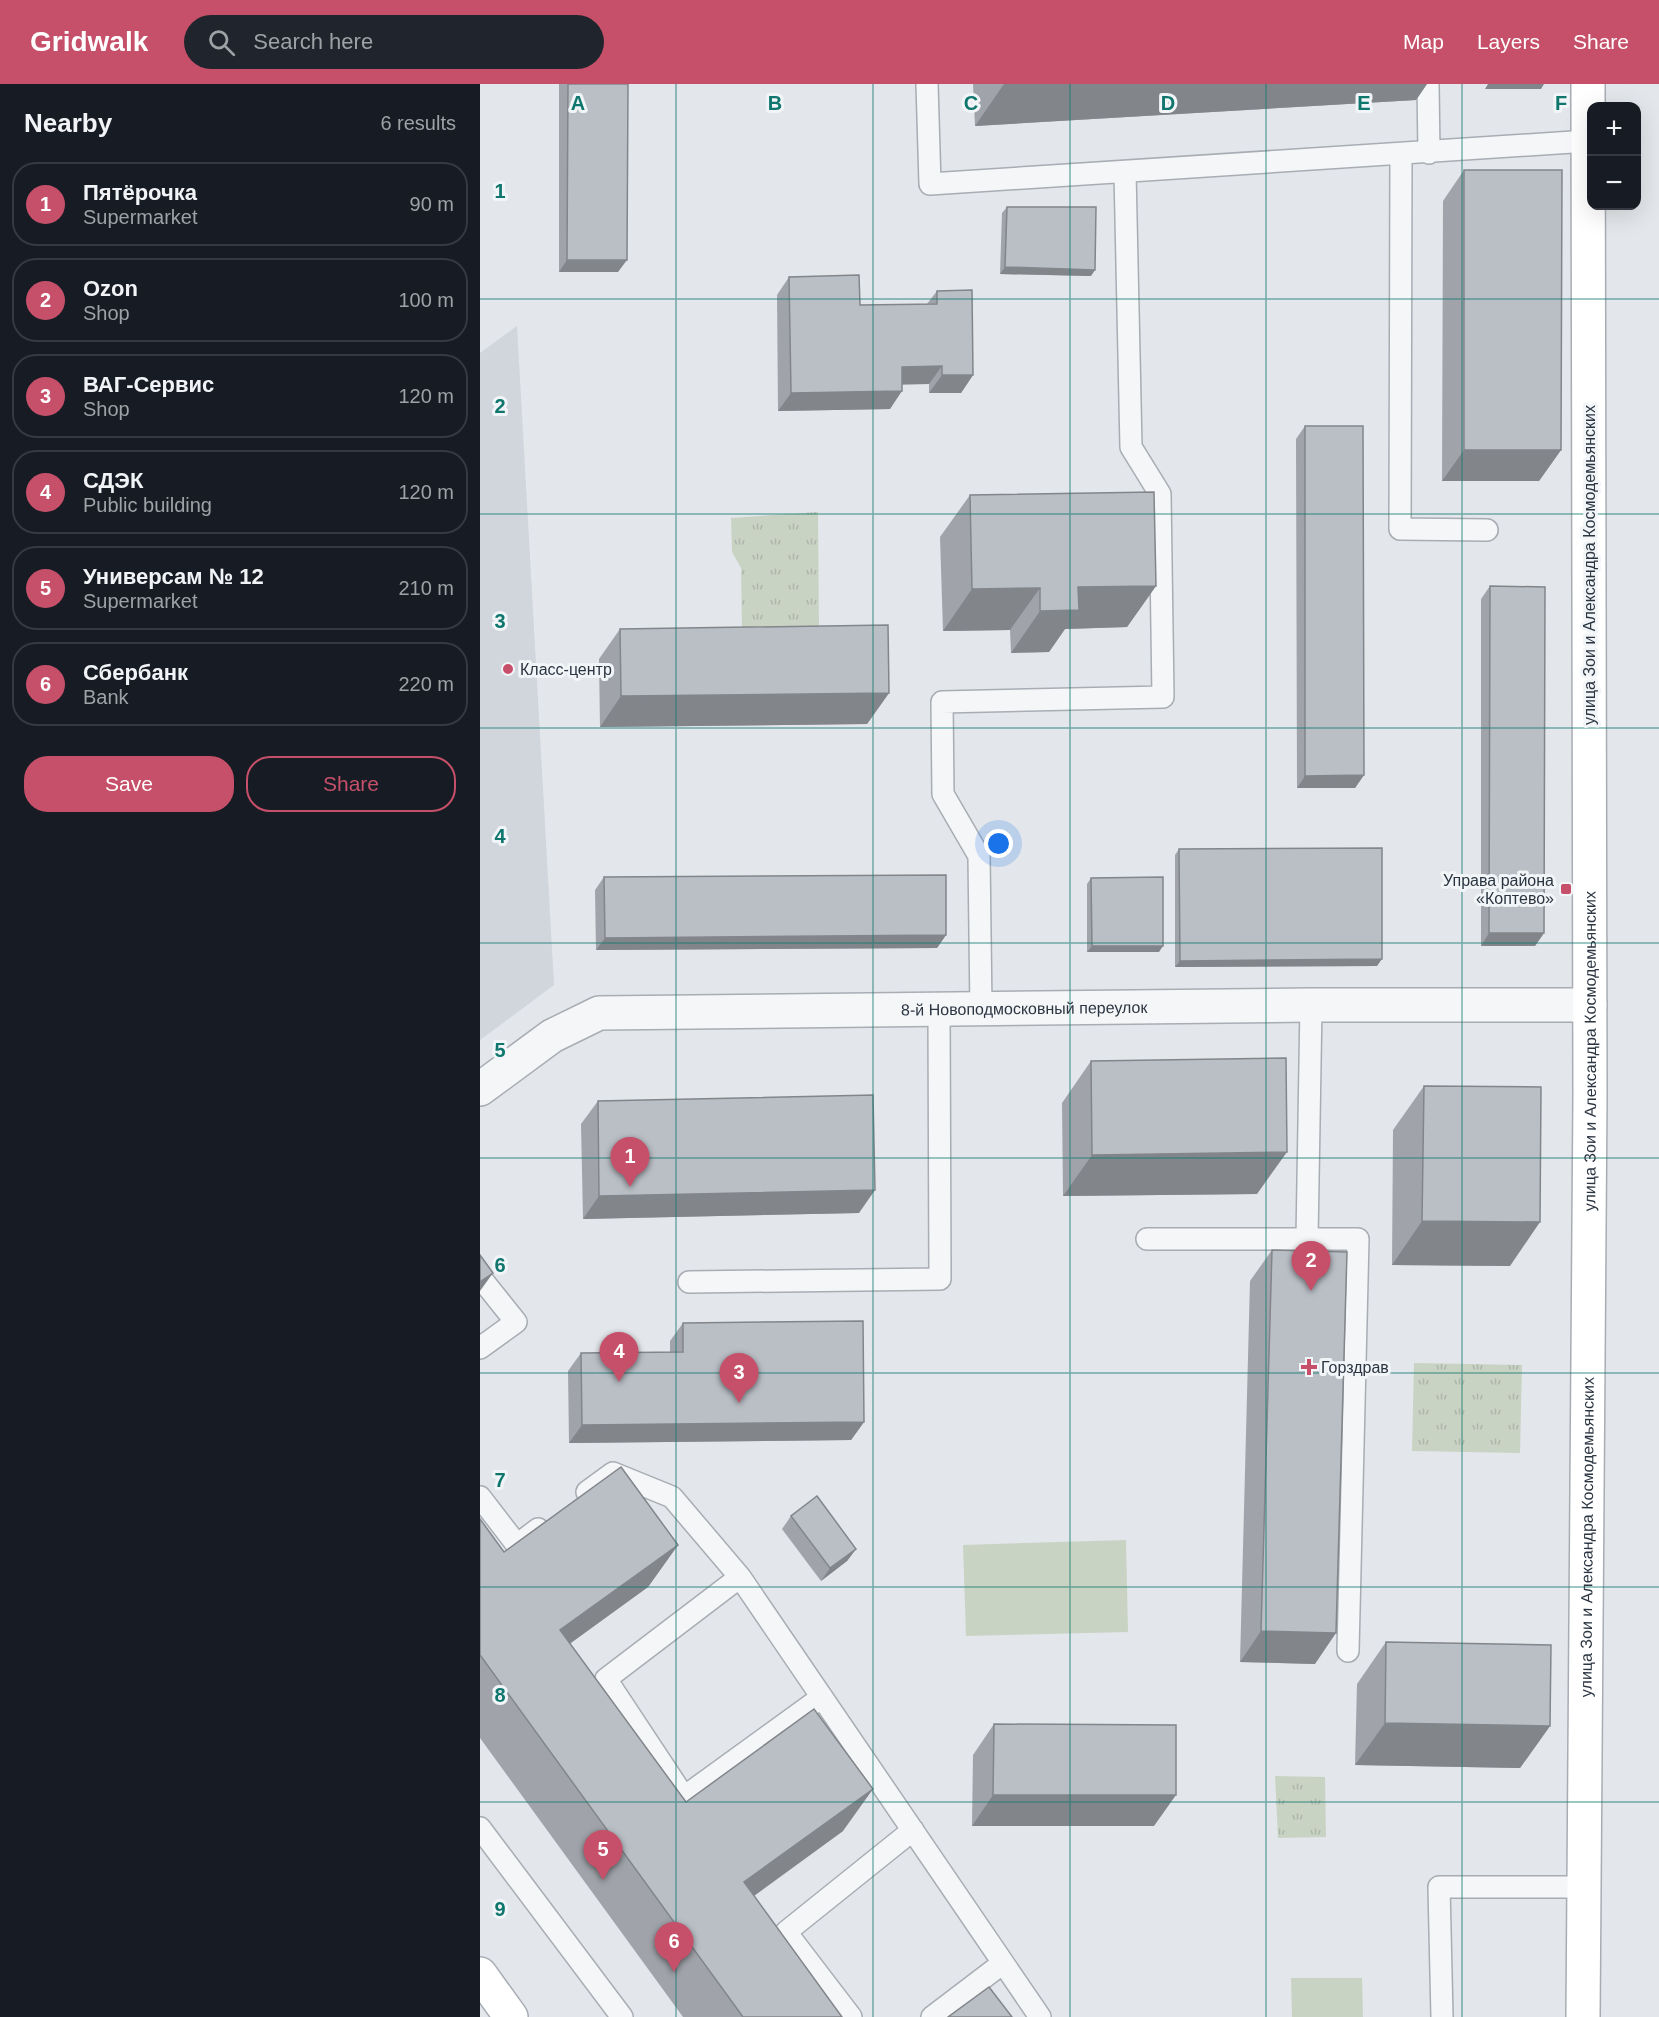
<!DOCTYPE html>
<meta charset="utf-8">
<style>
body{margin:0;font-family:Arial,sans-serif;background:#20242c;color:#f1f3f6}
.controls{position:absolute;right:18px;top:18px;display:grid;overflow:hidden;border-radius:12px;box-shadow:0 6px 24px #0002}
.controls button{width:54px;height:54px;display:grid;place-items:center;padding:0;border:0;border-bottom:2px solid #363941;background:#171b24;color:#f1f3f6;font:30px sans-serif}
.you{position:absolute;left:519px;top:760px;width:21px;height:21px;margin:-15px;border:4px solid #fff;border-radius:50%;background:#1a73e8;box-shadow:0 0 0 9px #1a73e833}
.badge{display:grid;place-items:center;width:39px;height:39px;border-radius:50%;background:#c65069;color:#fff;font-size:20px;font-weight:700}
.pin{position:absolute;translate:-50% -50px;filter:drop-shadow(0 2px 3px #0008)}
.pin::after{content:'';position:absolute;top:32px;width:21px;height:18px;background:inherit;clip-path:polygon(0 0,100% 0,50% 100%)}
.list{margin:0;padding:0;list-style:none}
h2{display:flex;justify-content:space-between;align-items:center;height:78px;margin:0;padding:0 24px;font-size:26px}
h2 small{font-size:20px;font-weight:400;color:#9ea1a6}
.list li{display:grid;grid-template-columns:39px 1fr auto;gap:18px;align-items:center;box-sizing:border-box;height:84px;margin:0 12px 12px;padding:0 12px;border:2px solid #363941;border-radius:24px}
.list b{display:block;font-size:22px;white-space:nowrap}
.list p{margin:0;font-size:20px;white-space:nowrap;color:#9ea1a6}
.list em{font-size:20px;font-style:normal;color:#9ea1a6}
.actions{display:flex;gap:12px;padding:18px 24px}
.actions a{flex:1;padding:14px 0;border:2px solid #c65069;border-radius:24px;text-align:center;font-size:21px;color:#c65069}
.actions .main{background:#c65069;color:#fff}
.icon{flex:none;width:33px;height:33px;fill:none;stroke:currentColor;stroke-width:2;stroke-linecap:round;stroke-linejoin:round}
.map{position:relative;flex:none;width:1179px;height:1933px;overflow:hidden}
header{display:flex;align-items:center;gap:36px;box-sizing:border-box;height:84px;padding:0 30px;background:#c65069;color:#fff}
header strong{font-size:28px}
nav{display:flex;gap:33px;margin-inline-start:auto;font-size:21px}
.search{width:420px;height:54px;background:#20242c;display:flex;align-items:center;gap:15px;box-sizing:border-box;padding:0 21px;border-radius:33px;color:#9ea1a6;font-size:22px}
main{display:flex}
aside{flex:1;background:#171b24}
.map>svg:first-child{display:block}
.built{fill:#d1d5dc}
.park{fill:url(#park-tufts)}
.pitch{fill:#c9d3c4}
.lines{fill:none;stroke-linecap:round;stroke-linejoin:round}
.service-casing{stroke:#a8adb4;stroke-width:24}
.minor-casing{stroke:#a8adb4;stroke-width:36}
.secondary-casing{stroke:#a8adb4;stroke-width:36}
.service{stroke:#f5f6f8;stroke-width:21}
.minor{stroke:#f5f6f8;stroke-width:33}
.secondary{stroke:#fff;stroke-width:33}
.wall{fill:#a0a4aa}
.shaded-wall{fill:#82868b}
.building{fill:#babfc6;stroke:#82868b;stroke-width:1.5}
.grid{fill:none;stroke:#0f766e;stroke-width:1.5;stroke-opacity:0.55}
.poi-dot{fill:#c65069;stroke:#f2f5f7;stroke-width:2}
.labels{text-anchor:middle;stroke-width:6;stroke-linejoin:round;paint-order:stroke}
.street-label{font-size:16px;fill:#2b3541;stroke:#f2f5f7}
.poi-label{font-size:16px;fill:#2b3541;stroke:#f2f5f7;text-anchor:start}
.grid-label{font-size:20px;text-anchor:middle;font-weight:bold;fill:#0f766e;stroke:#f2f5f7;stroke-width:6;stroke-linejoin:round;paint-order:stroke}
</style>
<header>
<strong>Gridwalk</strong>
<div class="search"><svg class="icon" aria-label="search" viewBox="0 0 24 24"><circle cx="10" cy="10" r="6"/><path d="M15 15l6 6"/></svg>Search here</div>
<nav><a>Map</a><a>Layers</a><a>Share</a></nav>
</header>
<main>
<aside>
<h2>Nearby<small>6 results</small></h2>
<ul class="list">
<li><span class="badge">1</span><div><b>Пятёрочка</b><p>Supermarket</p></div><em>90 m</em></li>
<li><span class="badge">2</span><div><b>Ozon</b><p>Shop</p></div><em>100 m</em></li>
<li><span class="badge">3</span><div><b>ВАГ-Сервис</b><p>Shop</p></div><em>120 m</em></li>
<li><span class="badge">4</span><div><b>СДЭК</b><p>Public building</p></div><em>120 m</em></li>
<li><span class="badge">5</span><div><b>Универсам № 12</b><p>Supermarket</p></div><em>210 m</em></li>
<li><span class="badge">6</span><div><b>Сбербанк</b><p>Bank</p></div><em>220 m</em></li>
</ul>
<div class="actions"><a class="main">Save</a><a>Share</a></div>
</aside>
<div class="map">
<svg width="1179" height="1933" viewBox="0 0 1179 1933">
<defs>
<pattern id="park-tufts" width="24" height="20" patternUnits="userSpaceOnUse" patternTransform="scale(1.5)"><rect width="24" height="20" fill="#c9d3c4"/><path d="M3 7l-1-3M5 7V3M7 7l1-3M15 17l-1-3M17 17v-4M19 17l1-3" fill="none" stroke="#adb6aa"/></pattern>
</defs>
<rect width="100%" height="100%" fill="#e3e6ea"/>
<!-- built -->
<path class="built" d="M37,242l37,659 -74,55v-687z"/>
<!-- park -->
<path class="park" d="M338,428l1,115 -77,1 -1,-60 -9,-16 -1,-34z
M934,1279l108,2 -2,88 -108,-2z
M795,1692l50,1 1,60 -48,1z"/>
<!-- pitch -->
<path class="pitch" d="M646,1456l2,92 -162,4 -3,-91z
M811,1894h71l1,39h-71z"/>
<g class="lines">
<defs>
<path id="service" d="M447,0l3,100 658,-43
M948,0l1,69
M921,71l-1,374 87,1
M831,921l-4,234h51l-10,412
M501,926l-2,-154 -36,-62 -1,-92 221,-5 -3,-203 -29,-47 -6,-275
M667,1155h160
M0,1193l36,45 -36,26
M209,1198l251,-3 -1,-268
M107,1408l26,-19 59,24 68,80 300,440
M0,1413l37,48 21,-16
M260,1493l-134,102 78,118 138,-100
M0,1744l142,189
M371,1933l-65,-85 127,-102
M452,1933l71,-54
M962,1933l-3,-130h145"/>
<g id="minor">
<path id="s1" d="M0,1005l72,-53 47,-23 712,-8h279"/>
</g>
<g id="secondary">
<path d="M0,1890l31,43"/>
<path id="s2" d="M1103,1933l7,-921 -2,-1012"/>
</g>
</defs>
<!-- service casing -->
<use href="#service" class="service-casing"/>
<!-- minor casing -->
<use href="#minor" class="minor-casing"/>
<!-- secondary casing -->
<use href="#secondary" class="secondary-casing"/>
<!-- service -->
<use href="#service" class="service"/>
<!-- minor -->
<use href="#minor" class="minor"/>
<!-- secondary -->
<use href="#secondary" class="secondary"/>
</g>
<!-- wall -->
<path class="wall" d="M79,0h69l-10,188h-59z
M493,0h454l-11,16 -441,26z
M984,86l97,280 -22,31h-97l1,-280z
M527,123l84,69 -91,-2 2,-61z
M309,193l71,28 67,-1 10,-13 36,84 -12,18h-32v-9h-27l-12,25 -112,2 -1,-116z
M825,342l59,349 -9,13h-58l-1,-349z
M490,411l186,91 -29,41 -62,2 -16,23 -38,1 -1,-23 -67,1 -3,-94z
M1010,502l54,347 -9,13h-54v-347z
M140,545l269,64 -22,31 -267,3 -1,-68z
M699,765l198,117 -202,1v-112z
M124,793l342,58 -9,13 -341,2 -1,-60z
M611,794l68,74h-72v-68z
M611,977l166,133 -194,2 -1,-93z
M944,1002l86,180 -118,-1 1,-135z
M118,1017l261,112 -276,6 -2,-95z
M792,1166l43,414 -75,-2 10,-381z
M203,1239l181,99 -13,18 -282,3 -1,-72 13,-18 89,-1v-11z
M311,1432l65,33 -9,12 -26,20 -39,-52z
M0,1435l24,33 174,-7 -30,42 -78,56 116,159 157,29 -89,65 88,121h-159l-203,-279z
M906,1558l164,84 -30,42 -165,-3 2,-81z
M514,1640l160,102h-182l1,-71z"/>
<!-- shaded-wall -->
<path class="shaded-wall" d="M524,0h423l-11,16 -441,26z
M1008,0h56l-3,5h-56z
M87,176h60l-9,12h-59z
M525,183l90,3 -4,6 -91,-2z
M462,282l-13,18 -40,1 13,-18z
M462,291h31l-12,18h-32z
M422,307l-12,18 -112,2 13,-18z
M984,366h97l-22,31h-97z
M676,502l-29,41 -62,2 -16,23 -38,1 29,-42 38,-24z
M560,504l-30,42 -67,1 29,-42z
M409,609l-22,31 -267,3 21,-31z
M884,691l-9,13h-58l8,-12z
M1009,849h55l-9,13h-54z
M466,851l-9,13 -341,2 9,-12z
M612,862h71l-4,6h-72z
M902,875l-5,7 -202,1 5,-6z
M807,1068l-30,42 -194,2 29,-41z
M395,1106l-16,23 -276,6 16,-23z
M942,1137l118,1 -30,44 -118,-1z
M13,1189l-13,18v-9z
M384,1338l-13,18 -282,3 13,-18z
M198,1461l-30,42 -117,85 29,-42z
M376,1465l-9,12 -26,20 9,-13z
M781,1547l75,2 -21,31 -75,-2z
M905,1639l165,3 -30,42 -165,-3z
M393,1705l-30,42 -128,93 29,-42z
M513,1711h183l-22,31h-182z"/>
<!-- building -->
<path class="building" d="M88,0h60l-1,176h-60z
M984,86h98l-1,280h-97z
M527,123h89l-1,63 -90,-3z
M379,191l1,30 77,-1v-13l35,-1 1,85h-31v-9l-40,1v24l-111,2 -2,-116z
M825,342h58l1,349 -59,1z
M674,408l2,94 -78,1 1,23 -39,1v-23l-68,1 -2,-94z
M1010,502l55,1 -1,346h-55z
M408,541l1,68 -268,3 -1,-67z
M902,764v111l-202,2 -1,-112z
M466,791v60l-341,3 -1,-61z
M683,793v69h-71l-1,-68z
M806,974l1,94 -195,3 -1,-94z
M944,1002l117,1 -1,135 -118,-1z
M393,1011l2,95 -276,6 -1,-95z
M792,1166l75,2 -11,381 -75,-2z
M0,1171l13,18 -13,9z
M383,1237l1,101 -282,3 -1,-72 102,-1v-29z
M141,1383l57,78 -118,85 126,172 128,-93 59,80 -129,93 98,135h-99l-263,-362v-136l24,33z
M337,1412l39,53 -26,19 -39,-52z
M906,1558l165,3 -1,81 -165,-3z
M514,1640l182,1v70h-183z
M509,1903l23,30h-64z"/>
<!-- grid -->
<path class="grid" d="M196,0v1933M393,0v1933M590,0v1933M786,0v1933M982,0v1933M0,215h1179M0,430h1179M0,644h1179M0,859h1179M0,1074h1179M0,1289h1179M0,1503h1179M0,1718h1179"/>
<!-- markers -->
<g class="poi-dot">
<circle cx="28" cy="585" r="6"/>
<rect x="1080" y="799" width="12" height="12" rx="3"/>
<path d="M826 1274h6v6h6v6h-6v6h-6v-6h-6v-6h6z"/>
</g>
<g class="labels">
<!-- street labels -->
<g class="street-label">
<text transform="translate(1109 481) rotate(-90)" y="6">улица Зои и Александра Космодемьянских</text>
<text dy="6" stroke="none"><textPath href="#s1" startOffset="567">8-й Новоподмосковный переулок</textPath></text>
<text dy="6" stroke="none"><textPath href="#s2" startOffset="966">улица Зои и Александра Космодемьянских</textPath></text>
<text dy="6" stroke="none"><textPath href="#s2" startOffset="480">улица Зои и Александра Космодемьянских</textPath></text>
</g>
<!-- poi labels -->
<g class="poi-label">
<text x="40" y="591">Класс-центр</text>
<text x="1074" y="802" text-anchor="end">Управа района<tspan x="1074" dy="18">«Коптево»</tspan></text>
<text x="841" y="1289">Горздрав</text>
</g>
</g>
<g class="grid-label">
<text x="98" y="26">A</text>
<text x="295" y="26">B</text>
<text x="491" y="26">C</text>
<text x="688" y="26">D</text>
<text x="884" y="26">E</text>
<text x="1081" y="26">F</text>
<text x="20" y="114">1</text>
<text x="20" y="329">2</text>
<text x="20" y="544">3</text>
<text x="20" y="759">4</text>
<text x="20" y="973">5</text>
<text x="20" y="1188">6</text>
<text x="20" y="1403">7</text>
<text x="20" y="1618">8</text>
<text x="20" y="1832">9</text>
</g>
</svg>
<div class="controls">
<button>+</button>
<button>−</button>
</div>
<div class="you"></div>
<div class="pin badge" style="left:150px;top:1103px">1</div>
<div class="pin badge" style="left:831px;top:1207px">2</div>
<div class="pin badge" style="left:259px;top:1319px">3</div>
<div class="pin badge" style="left:139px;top:1298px">4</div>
<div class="pin badge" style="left:123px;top:1796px">5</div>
<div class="pin badge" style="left:194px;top:1888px">6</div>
</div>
</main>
